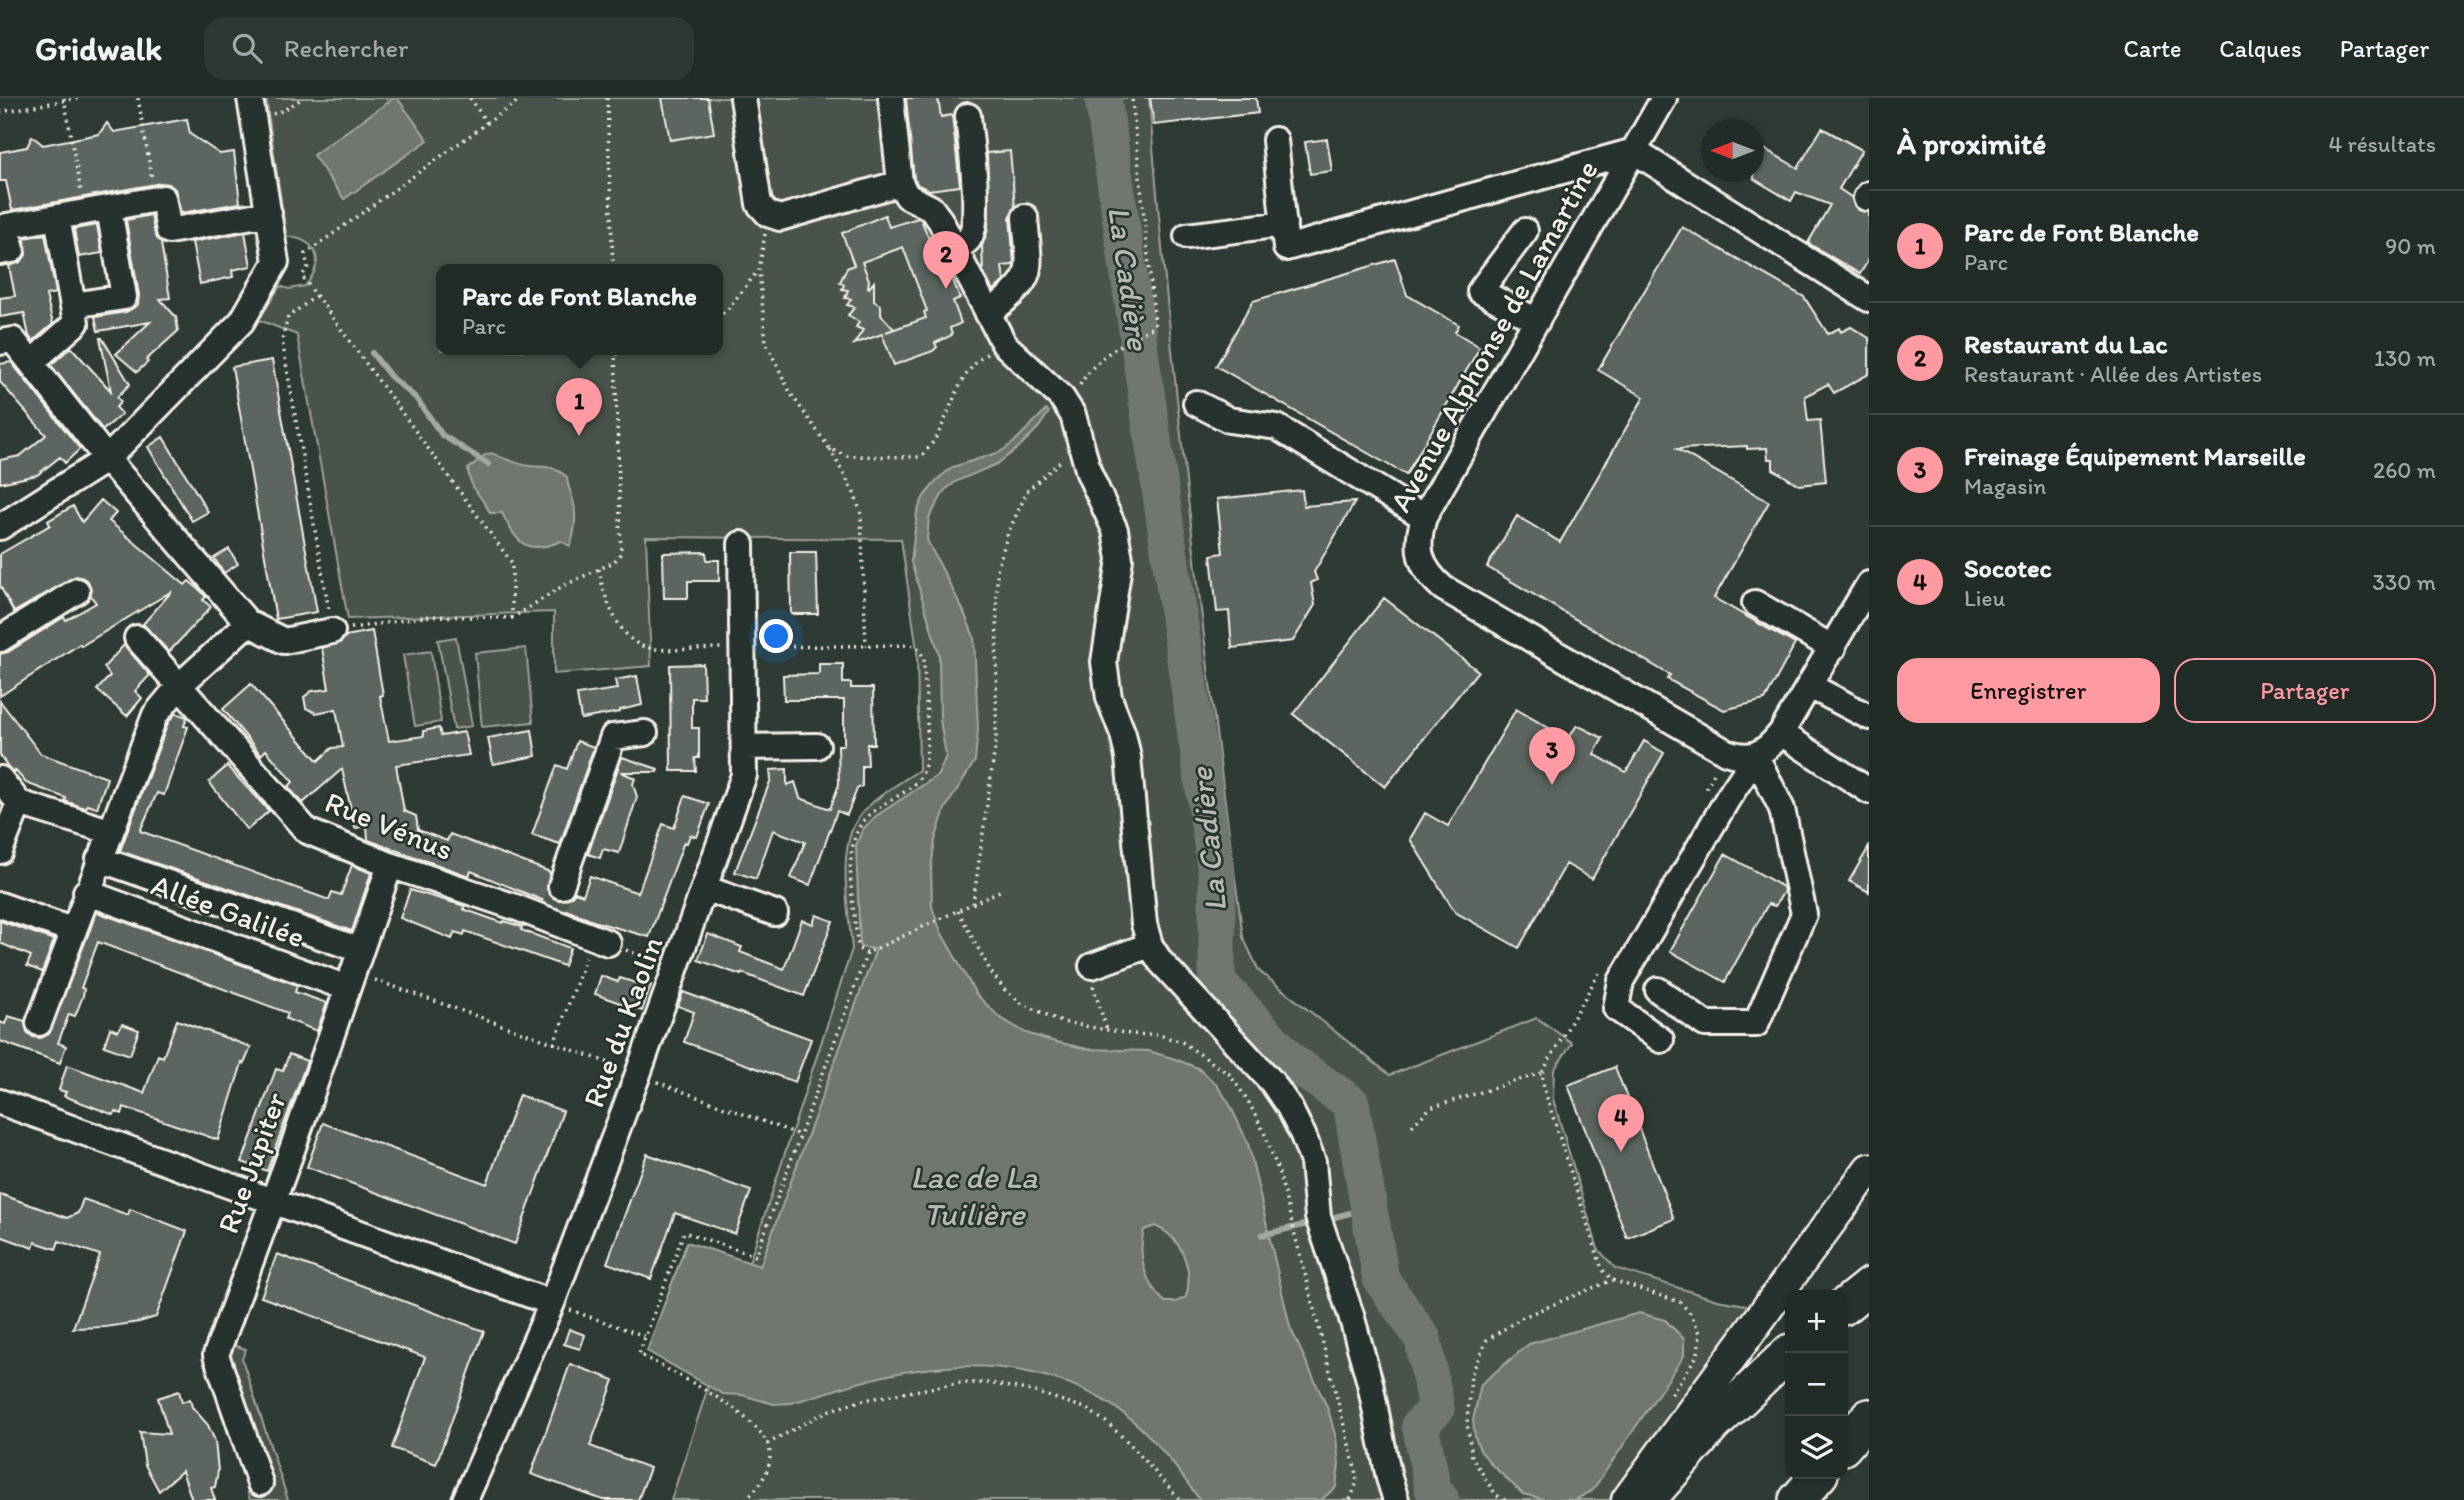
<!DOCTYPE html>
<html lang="fr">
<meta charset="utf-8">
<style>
body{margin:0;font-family:Itim,sans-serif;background:#2e3833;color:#f1f3f6}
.controls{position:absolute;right:21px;bottom:21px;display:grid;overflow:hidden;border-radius:14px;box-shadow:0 2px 5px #0004}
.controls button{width:63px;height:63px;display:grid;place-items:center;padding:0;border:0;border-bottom:2px solid #3f4844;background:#222c27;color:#f1f3f6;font:35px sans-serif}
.compass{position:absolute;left:1701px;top:21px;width:63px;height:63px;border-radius:50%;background:#222c27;box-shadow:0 2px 5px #0004;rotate:270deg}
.you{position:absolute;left:777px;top:539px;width:24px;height:24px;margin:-18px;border:5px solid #fff;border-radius:50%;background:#1a73e8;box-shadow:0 0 0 10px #1a73e833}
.badge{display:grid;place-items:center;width:46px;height:46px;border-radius:50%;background:#ff9aa2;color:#111;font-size:23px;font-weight:700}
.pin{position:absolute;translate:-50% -58px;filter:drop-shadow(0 2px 4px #0008)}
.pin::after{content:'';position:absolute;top:37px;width:24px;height:21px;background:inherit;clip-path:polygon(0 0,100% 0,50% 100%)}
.popup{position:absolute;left:436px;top:166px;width:287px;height:91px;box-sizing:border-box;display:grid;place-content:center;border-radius:14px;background:#222c27;filter:drop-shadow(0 2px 5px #0005);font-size:23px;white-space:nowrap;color:#a2a7a7}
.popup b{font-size:26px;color:#f1f3f6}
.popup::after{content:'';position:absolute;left:50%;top:100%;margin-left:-14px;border:14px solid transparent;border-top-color:#222c27}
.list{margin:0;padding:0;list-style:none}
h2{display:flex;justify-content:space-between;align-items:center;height:91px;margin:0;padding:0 28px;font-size:30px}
h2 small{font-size:23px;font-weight:400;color:#a2a7a7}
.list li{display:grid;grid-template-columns:46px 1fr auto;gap:21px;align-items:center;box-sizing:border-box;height:112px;padding:0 28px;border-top:2px solid #3f4844}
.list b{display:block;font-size:26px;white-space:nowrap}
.list p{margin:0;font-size:23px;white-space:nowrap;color:#a2a7a7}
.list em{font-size:23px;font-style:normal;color:#a2a7a7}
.actions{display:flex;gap:14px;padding:21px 28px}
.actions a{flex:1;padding:16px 0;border:2px solid #ff9aa2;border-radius:21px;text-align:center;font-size:24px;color:#ff9aa2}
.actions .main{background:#ff9aa2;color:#111}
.icon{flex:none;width:38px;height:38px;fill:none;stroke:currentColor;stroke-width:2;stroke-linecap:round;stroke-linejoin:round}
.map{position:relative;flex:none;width:1869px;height:1402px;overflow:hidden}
header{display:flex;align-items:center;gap:42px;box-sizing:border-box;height:98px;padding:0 35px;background:#222c27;border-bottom:2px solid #3f4844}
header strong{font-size:33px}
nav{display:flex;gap:38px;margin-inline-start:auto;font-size:24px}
.search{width:490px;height:63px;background:#2e3833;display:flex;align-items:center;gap:18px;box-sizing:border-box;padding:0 24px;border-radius:21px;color:#a2a7a7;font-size:26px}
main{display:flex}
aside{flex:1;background:#222c27}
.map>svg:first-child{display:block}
.green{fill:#48524c;stroke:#9ea29a;stroke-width:2;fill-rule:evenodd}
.water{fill:#6f7770;stroke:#a4a8a0;stroke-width:2;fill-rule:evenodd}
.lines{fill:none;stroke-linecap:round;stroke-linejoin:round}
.stream{stroke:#a4a8a0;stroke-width:6}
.river{stroke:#6f7770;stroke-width:37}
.building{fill:#5c655e;stroke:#f4f1e8;stroke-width:2;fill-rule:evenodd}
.minor-tunnel{stroke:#4c564f;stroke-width:24;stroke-dasharray:24 12;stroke-linecap:butt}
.minor-casing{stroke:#f4f1e8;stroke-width:30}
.major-casing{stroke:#f4f1e8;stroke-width:35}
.highway-casing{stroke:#f4f1e8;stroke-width:40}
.path{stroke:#f4f1e8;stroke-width:3.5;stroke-dasharray:2 5;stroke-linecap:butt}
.minor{stroke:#26332d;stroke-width:24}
.major{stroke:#26332d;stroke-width:30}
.highway{stroke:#26332d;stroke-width:35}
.labels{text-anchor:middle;stroke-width:5;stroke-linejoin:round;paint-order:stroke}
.street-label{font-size:30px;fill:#f4f1e8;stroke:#26332d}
.water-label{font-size:32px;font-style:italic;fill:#b8bab2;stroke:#26332d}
</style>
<header>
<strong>Gridwalk</strong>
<div class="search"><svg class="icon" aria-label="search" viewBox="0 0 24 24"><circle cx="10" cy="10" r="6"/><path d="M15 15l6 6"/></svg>Rechercher</div>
<nav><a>Carte</a><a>Calques</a><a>Partager</a></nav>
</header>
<main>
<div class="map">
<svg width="1869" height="1402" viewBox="0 0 1869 1402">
<rect width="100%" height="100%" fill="#2e3b34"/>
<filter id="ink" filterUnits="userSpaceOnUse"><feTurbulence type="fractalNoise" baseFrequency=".0143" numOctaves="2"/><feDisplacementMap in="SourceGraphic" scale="14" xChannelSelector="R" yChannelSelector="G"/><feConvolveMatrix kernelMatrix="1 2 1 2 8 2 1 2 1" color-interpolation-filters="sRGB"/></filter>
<g filter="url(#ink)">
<!-- green -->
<path class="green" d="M266,0h883c22,280 56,560 94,839l16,34 131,104 147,-57 35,25 -18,27 -1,29 45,150 17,19 102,32 35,6 -142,194h-939l181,-551c-3,-39 -18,-106 11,-137 15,-17 37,-29 56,-42l-2,-120 -16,-111 -255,-2 5,129 -97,8v-62l-206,7 -51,-284 -38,-15 21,-34 9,3 16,-3c21,-25 13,-46 -19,-50zM441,172h276v80h-276z
M456,539l16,89 -18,3 -16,-89z
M526,550l7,74 -51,5 -7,-74z
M431,553l10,71 -26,4 -12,-71z
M229,1246l17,5 -4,10 46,141h-38l-3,-10 24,-7 -46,-127z"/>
<!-- water -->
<path class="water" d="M394,0h3l31,42 -84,59 -31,-44z
M1046,312l3,2 -10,15 -21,21 -21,16 -40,17 -12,9 -16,28 -2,22 36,70 11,27 4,92 -3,32 -30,48 -10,31 -4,28 1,39 9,25 35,62 23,23 27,16 26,8 35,8 62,2 26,8 23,9 18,16 13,19 19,40 42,184 38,82 8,29 3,26 -3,23 -15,13h-121c-16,-21 -31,-44 -50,-63 -64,-67 -158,-80 -246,-65 -38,6 -76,21 -113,31l-17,1 -32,-9 -19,-1 -76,-43 40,-109 73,24 116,-317 -16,-2 -4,-102 7,-16 13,-13 62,-41 8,-19 -6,-36 -1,-66 -28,-92 6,-50 7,-16 15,-18 14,-11 47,-15 13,-9zM1155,1128c27,11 39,44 31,71l-10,5h-11c-20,-18 -28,-46 -21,-72z
M492,355c7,4 29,12 38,13 19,2 20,-2 37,11 0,11 4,13 6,23 4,13 2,34 -3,46l-9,-5c-35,15 -44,2 -59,-28h-12c-7,-16 -21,-24 -22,-44l17,-14z
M1639,1215l26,7 19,19v17l-92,135 -17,9 -32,-1 -20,-5 -31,-29 -12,-15 -5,-13 -2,-17 8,-36 48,-40z"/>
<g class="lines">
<!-- stream -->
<path class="stream" d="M372,255l18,23 26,22 26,37 46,29
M1331,1120l38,-10
M1262,1137l50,-12"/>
<!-- river -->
<path class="river" d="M1103,0l114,780v103l75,81 59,41 30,176 42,60 13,70 -16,16 13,64 8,11"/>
</g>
<!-- building -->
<path class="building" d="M662,0h46l6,35 -44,7z
M906,0h32l3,19 11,-2 8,71 -31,4 -11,-5 -4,-6z
M1150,0h106l2,15 -104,12z
M187,21l3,15 30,20 14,-2 6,51 -59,10 -6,-24 -6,-5 -8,-1 -149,27 -6,-29h-6v-29l27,-5 5,-11 11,9 56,-11 8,-11 7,9z
M1822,30l40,22 -23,39 12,8 6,12 12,3v47l-9,15 -52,-31 22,-38 -34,-13 -5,9 -37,-22v-36l44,25z
M1327,41l5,32 -22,3 -5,-32z
M1010,53l5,56 -5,11 4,45 -1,2 -11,1 2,15 -11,10 -10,-20 -1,-25 5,-13 2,-16 -2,-64z
M151,117l4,19 6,9 9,55 -10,1 16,18 2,14 -32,29 2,2 -11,10 -21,-18 34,-32 -52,9 -3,-14 31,-5 12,-7 1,-10 -13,-75z
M885,117l4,12 29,-9 3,1 22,56 7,-2 10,25 -7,3 8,22 -11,5 2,7 -17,8 2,4 -4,4 -39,14 -12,-31 -28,10 9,-14 -7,-3 3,-5 -11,-7 7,-8 -8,-2 4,-6 -6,-1 3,-8 -6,-1 2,-4 -4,-3 7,-14 7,-3 -12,-32zM903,149l24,64 -3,1 2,6 -40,14 8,-3 -13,-14v-9l-7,-5v-19l-5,6 -1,-1 1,-7 -7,-18z
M97,127l5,28 -23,4 -5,-28z
M1682,129l122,70 24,37 11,-6 2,4 10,-5 18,11v36l-35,19 -6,-9 -23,12 3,25 12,-1 6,62 -27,3 -26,-16v-10h-5l-1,-11 -20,1v-3l-70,3 92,53 -55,96 81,46 -30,56 -41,10 -57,-31 3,-4 -183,-108 30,-51 43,26 84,-145 -46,-27z
M245,134l6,34 -19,4 1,7 -33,7 -8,-42z
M45,136l11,59 -10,2 7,29 -20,17 -4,-5 -5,-23 -24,4v-19l15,-2 -6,-30 12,-4 5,-7 -1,-17z
M1395,161l12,36 52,30 -4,7 25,15 -74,128 -190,-109 37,-65z
M100,240h2l28,46 -13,13 4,5 -5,5 6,7 -19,16 -52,-65 20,-18 40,44z
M272,262l45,252 -41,7 -44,-252z
M11,264l69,87 -15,14 -5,-6 -23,18 -37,8v-23l20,-4 26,-21 -46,-53v-18z
M163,339l45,75 -16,9 -44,-74z
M1302,392l2,16 51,-4 -41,70 3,8 -6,3 4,22 -22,36 -61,7 -3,-37 -12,1 -6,-57 12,-2 -6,-54z
M101,402l15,13 -7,8 76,64 4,-4 12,10 5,6 -3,3 8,7 -42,45 -26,-28 29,-33 -91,55 -1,-2 -80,52v-42l8,-2 56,-35 2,3 30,-17 -5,-7 -2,-13 -6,-5 -7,-2 -62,36 -14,-26v-32l50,-29 -2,-4 25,-15 9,16z
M229,451l9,15 -14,9 -10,-15z
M706,454l1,8h12v21h-31v17h-24l-1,-45z
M790,454h26l2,62h-27z
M1384,500l94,73 -93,116 -92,-73z
M372,533l11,64 -3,1 9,45 35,-5 -1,-5 16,-3 2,8 23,-4 5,23 -73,10 8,46 12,5 2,14 29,11 3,-7 100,38 -3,17 3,7 13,5 7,-3 5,-6 8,3 7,-19 48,17 25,-69 11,4 11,-32 24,8 -12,33 -7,-2 -3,8 -3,-1 -35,95 -56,-16 -122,-50 -2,5 -101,-36 -1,-14 -12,2 -13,-59 -39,34 -15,-16 5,-5 -27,-32 -5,5 -38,-46 28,-25 67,77 14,-13 11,-1 -7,-38 -20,4 -10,-5 -2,-11 8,-6 17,-2 -7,-41 19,-6 5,-6z
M124,547l26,30 -15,16 7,7 -15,18 -30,-26 13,-14 -6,-9z
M703,566l1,34h-12v30h7v30h-4l1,13h-25l-1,-106z
M819,566h24v19h8v5h22l1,56h-7l1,22h-6v20l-5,3 -10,26 -10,-4 -27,74 -19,-7 14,-36 -32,-12 -17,49 -21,-7 36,-93 -1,-9 17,-1v16l8,-3 5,16 30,11 9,-25 -1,-39h6v-45h-60l-1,-25 36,-1z
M637,578l5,29 -22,5v2l-39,7 -4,-24 40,-6 -2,-9z
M0,603l41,53 66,24 -10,30 -10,-3 -1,3 -7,-2 -14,-5 1,-3 -40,-15 -11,-13 -1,3 -6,-6 -8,-12z
M1516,611l52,30 9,-14 26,13 -9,16 32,18 18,-31 20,12 -72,126 -26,-15 -47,84 -64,-36 -45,-73 15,-26 23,13z
M176,615l11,4 -3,9 4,1 -24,68 -7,-2 -17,38 189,69 3,-8 9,3 11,-30 19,8 -19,58 -232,-80 48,-128z
M532,632l4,26 -43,8 -5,-26z
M577,643l17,6 -34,97 -28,-9 25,-70 10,4z
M622,659l36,12 -1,3h-36l14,6 -2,6 4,13 -18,56 -16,-4 -3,9 -12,-4z
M227,668l42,45 -22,19 -38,-48z
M1869,749v45l-20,-11z
M1725,756l58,33 1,4 -9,15 -7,-2 -43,78 -55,-31z
M410,792l55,16 -2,3 40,14 1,-2 18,6 -1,3 49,18 -6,18 -99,-35 -1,4 -9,-3 -3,7 -52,-21z
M97,814l200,73 -2,7 32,11 -10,28 -31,-12 2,-6 -190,-71 -17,46 3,1 -1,7 -8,20 -6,-2 -11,29 8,3 -6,17 -60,-22v-19l5,2 3,-8 17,5 2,11 6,5 8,1 8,-4z
M816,817l17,6 -29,75 -62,-23 -1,2 -43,-15 10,-26 34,13 -2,5 44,17 18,-49 11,4z
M0,823l54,19 -12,32 -15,-6 4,-10 -31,-13z
M601,878l17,6 2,-4 16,5 1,-3 14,5 -9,26 -47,-17z
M683,894l128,47 -16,43 -111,-40 10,-30 -16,-6z
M177,922l74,27 -7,17 -2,-1 -24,77 -94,-33 -2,7 -7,-3 -1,4 -50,-19 2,-4 -7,-2 8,-25 77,28 14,-38 5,2z
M122,926l17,6 -9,25 -26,-9 6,-18 8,3z
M289,956l18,7 -40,110 -25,-9 34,-93 7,2z
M1615,969l59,152 -47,19 -59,-153z
M519,997l44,16 -48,133 -208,-77 16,-44 164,61z
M647,1056l104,37 -16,43 -60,-21 -24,66 -44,-16z
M0,1096l67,24 11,-5 5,-14 45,16 2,-6 57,22 -31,86 -17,5 -34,5 -32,1 27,-73 -41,-14 -3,8 -21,-7 -2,6 -33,-12z
M277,1156l207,77 -48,133 -44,-16 33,-91 -164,-60z
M569,1231l16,6 -5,14 -16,-5z
M570,1266l44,16 -24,66 60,22 -12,32h-35l-72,-26z
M179,1293l3,11 8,-3 2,8 16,18 7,16 3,30 -3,16 -4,1 4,12h-23l-10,-29 -23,20 -14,-26 -5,-33 29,2 -11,-36z"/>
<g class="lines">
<!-- minor-tunnel -->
<path class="minor-tunnel" d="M554,809l7,-21"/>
<defs>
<path id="minor" d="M743,0l16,106 9,10 12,4 120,-35
M891,0l9,85 7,13 24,12 9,12 64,124 58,54 11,17 16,58 26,57 5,29 -16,103 5,36 14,36 5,23 16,167 6,21 10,16 112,121 17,25 14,28 10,27 5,55 33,98 19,68 19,95 7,22
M1664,0l-240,419c-9,31 -6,49 19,71l283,164c27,9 38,2 55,-19l88,-149
M1275,42l11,108 348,-97 235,148
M1866,100l3,-4
M1525,133l-45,60 57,30
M1187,138l97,-12
M955,151c4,-3 10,-6 13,-9 15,-17 2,-100 0,-124
M0,154l12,-2 -5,-24 156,-28 6,33 100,-18
M73,207l51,-8 -15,-89
M988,216c49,-39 42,-37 37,-97
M0,244l13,-2 94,119 141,164 -68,62 -25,30 -116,308
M32,264l44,-39 -19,-106
M1196,305l33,17 48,7 147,90
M0,429l107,-68 135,-138 34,-59 -26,-164
M1755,505l78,45
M248,525l36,18 48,-10
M137,540l170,193 83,34 125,42 93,36
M0,541l77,-48
M1810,588l59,31
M1781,635l88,58
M744,649l73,-1
M0,681l19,24 -19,48
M19,705l90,28
M99,761l261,91
M561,788l52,-149 32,-4
M704,790l71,25
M86,794l261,96
M0,807l72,25
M1092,868l58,-21
M1658,892l47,34h51l48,-110 -22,-105 -26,-53
M1661,942l-45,-32 5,-27 107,-183 28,-42
M0,1004l552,201
M260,1385l-44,-128 77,-208 97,-282
M465,1402l87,-197 86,-229 106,-299 -3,-231"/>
<path id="major" d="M1627,1402l242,-331"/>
<path id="highway" d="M1843,1209l26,-21
M1843,1349l26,-30
M1647,1402l66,-75 77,-73
M1797,1402l23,-26"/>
</defs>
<!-- minor casing -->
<use href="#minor" class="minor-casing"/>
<!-- major casing -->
<use href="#major" class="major-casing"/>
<!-- highway casing -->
<use href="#highway" class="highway-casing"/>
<!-- path -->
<path class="path" d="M64,0l17,94
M138,0l14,81
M470,0l17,25
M607,0l6,172
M0,14l80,-14
M273,16l11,-4 19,-12
M765,136l-6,36 7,73 25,51 39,55 17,7 73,1c32,-28 30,-80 67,-103
M316,198l-28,21 -6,23 47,271
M717,220l10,-8 30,-38
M616,256l22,-4
M1080,287c18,-31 44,-42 75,-59l-23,-228
M830,351l24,44 7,21 5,132
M599,471c3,25 21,75 50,79 23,4 49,0 72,0
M512,520v-55l-210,-287 6,-9 -3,-13 217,-156
M351,530l79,-12 82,2 49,-31 53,-25 7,-9 -6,-203
M764,549l147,-2 8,4 5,10c0,29 8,88 -1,113 -6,15 -24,23 -37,31 -10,7 -22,13 -27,25 -16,29 -5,80 -2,112l2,9 8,4
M1706,690l10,-18
M973,806l23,-164 1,-170 11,-37 20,-43 34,-30
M958,813l33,61 14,18 16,13 41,19 68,12 29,1 23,7 47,32 18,25 17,33 15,41 76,295 2,14 -7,18
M626,852l29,12
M1599,875l-57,100 2,16 58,180 10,11 68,22 10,11 10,20 -2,21 -27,41
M375,882l243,86
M1093,888l14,44
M554,946l32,-87
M657,984l143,53
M1412,1028l18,-18 112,-35
M570,1212l75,26
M767,1346l60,-33 37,-11 94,-17h31l43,8 53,17 21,14 24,22 50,56
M745,1402c13,-12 26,-28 25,-47 -2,-36 -102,-83 -131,-99l45,-122 72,24 111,-303 137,-64
M1505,1402l-9,-5 -24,-38 -5,-34 4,-48 16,-35 36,-23 89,-37"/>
<!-- minor -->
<use href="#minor" class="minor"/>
<!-- major -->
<use href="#major" class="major"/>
<!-- highway -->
<use href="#highway" class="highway"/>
</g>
</g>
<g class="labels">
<!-- street labels -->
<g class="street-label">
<text transform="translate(1494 238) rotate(-61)" y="10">Avenue Alphonse de Lamartine</text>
<text transform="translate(389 728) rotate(22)" y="10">Rue Vénus</text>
<text transform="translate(228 813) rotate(20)" y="10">Allée Galilée</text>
<text transform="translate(623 924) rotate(-70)" y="10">Rue du Kaolin</text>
<text transform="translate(252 1065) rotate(-70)" y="10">Rue Jupiter</text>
</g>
<!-- water labels -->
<g class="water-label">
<text transform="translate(1129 180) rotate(82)" y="11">La Cadière</text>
<text transform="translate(1208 742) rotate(-96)" y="11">La Cadière</text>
<text x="974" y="1090">Lac de La<tspan x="974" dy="37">Tuilière</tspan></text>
</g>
</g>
</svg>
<div class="controls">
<button>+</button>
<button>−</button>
<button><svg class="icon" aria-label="layers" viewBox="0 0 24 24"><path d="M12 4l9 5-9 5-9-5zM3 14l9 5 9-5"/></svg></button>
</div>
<svg class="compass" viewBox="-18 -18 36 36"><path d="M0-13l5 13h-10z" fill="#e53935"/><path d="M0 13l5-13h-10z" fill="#a2a7a7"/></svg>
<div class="you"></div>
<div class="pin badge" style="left:579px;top:338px">1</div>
<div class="popup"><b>Parc de Font Blanche</b>Parc</div>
<div class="pin badge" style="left:946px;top:191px">2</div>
<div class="pin badge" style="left:1552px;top:687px">3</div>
<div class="pin badge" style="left:1621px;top:1054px">4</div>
</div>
<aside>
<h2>À proximité<small>4 résultats</small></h2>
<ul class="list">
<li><span class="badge">1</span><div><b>Parc de Font Blanche</b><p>Parc</p></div><em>90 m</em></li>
<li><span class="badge">2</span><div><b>Restaurant du Lac</b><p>Restaurant · Allée des Artistes</p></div><em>130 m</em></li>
<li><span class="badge">3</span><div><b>Freinage Équipement Marseille</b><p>Magasin</p></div><em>260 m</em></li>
<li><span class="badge">4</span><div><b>Socotec</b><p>Lieu</p></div><em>330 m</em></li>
</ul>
<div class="actions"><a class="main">Enregistrer</a><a>Partager</a></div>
</aside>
</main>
